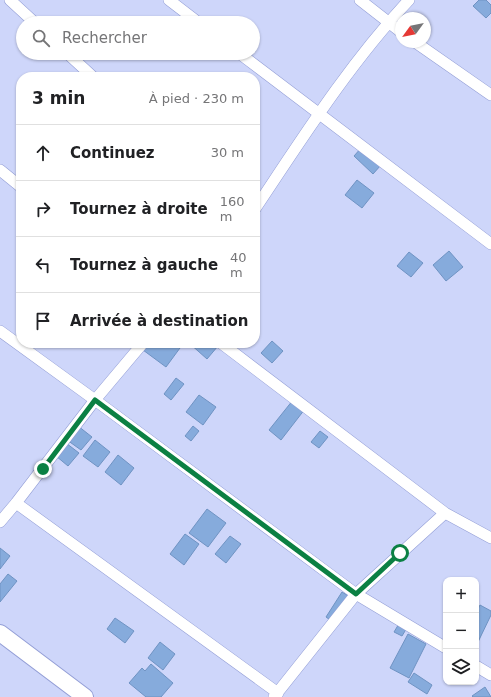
<!DOCTYPE html>
<html lang="fr">
<meta charset="utf-8">
<style>
body{margin:0;font-family:"DejaVu Sans",sans-serif;background:#f2f2f2;color:#202124}
.controls{position:absolute;right:12px;bottom:12px;display:grid;overflow:hidden;border-radius:8px;box-shadow:0 1px 3px #0004}
.controls button{width:36px;height:36px;display:grid;place-items:center;padding:0;border:0;border-bottom:1px solid #e0e0e0;background:#fff;color:#202124;font:20px sans-serif}
.compass{position:absolute;left:395px;top:12px;width:36px;height:36px;border-radius:50%;background:#fff;box-shadow:0 1px 3px #0004;rotate:237deg}
.stop{position:absolute;width:12px;height:12px;margin:-9px;border:3px solid #0b8043;border-radius:50%;background:#fff}
.stop.end{background:#0b8043;border-color:#fff;box-shadow:0 1px 4px #0008}
.list{margin:0;padding:0;list-style:none}
h2{display:flex;justify-content:space-between;align-items:center;height:52px;margin:0;padding:0 16px;font-size:17px}
h2 small{font-size:13px;font-weight:400;color:#757577}
.list li{display:grid;grid-template-columns:26px 1fr auto;gap:12px;align-items:center;box-sizing:border-box;height:56px;padding:0 16px;border-top:1px solid #e0e0e0}
.list b{display:block;font-size:15px;white-space:nowrap}
.list em{font-size:13px;font-style:normal;color:#757577}
.icon{flex:none;width:22px;height:22px;fill:none;stroke:currentColor;stroke-width:2;stroke-linecap:round;stroke-linejoin:round}
.map{position:relative;flex:none;width:491px;height:697px;overflow:hidden}
.search{position:absolute;background:#fff;box-shadow:0 1px 3px #0004;left:16px;top:16px;width:244px;height:44px;display:flex;align-items:center;gap:10px;box-sizing:border-box;padding:0 14px;border-radius:22px;color:#757577;font-size:15px}
.panel{position:absolute;background:#fff;box-shadow:0 1px 3px #0004;left:16px;top:72px;width:244px;height:276px;border-radius:16px}
.map>svg:first-child{display:block}
.building{fill:#86abdc;stroke:#6f93c3}
.lines{fill:none;stroke-linecap:round;stroke-linejoin:round}
.minor-casing{stroke:#939ed6;stroke-width:12}
.secondary-casing{stroke:#939ed6;stroke-width:18}
.minor{stroke:#fff;stroke-width:11}
.secondary{stroke:#fff;stroke-width:16}
.route{stroke:#0b8043;stroke-width:5}
</style>
<div class="map">
<svg width="491" height="697" viewBox="0 0 491 697">
<rect width="100%" height="100%" fill="#ced6fa"/>
<!-- building -->
<path class="building" d="M479,0h7l5,5v8l-5,5 -13,-12z
M362,147l19,18 -8,9 -19,-18z
M357,180l17,13 -12,15 -17,-13z
M449,251l14,16 -17,14 -13,-16z
M409,252l14,11 -12,14 -14,-11z
M272,341l11,10 -11,12 -11,-10z
M148,343h24l8,5 -14,19 -23,-17z
M189,343h26l3,3 -11,13z
M176,378l8,6 -13,16 -7,-6z
M199,395l17,12 -13,18 -17,-13z
M293,400l12,9 -24,31 -12,-10z
M78,426l14,11 -11,13 -14,-10z
M193,426l6,5 -8,10 -6,-5z
M320,431l8,6 -9,11 -8,-6z
M95,440l15,12 -12,15 -15,-11z
M66,443l13,10 -11,13 -12,-10z
M118,455l16,13 -13,17 -16,-13z
M207,509l19,14 -18,24 -19,-14z
M185,534l14,10 -15,21 -14,-11z
M230,536l11,8 -15,19 -11,-9z
M0,548l10,8 -10,13z
M8,574l9,7 -17,21v-18z
M342,592l8,5 -17,25 -7,-5z
M480,605l11,6v4l-13,27 -2,-1v-28z
M115,618l19,13 -9,12 -18,-14z
M400,622l8,4 -6,10 -8,-4z
M408,634l18,10 -17,34 -19,-10z
M160,642l15,12 -12,16 -15,-12z
M151,664l22,19 -12,14h-15l-17,-14 13,-15 3,3z
M414,673l18,12 -5,9 -19,-12z
M485,687l6,10h-18l-1,-1z"/>
<g class="lines">
<defs>
<path id="minor" d="M10,0l25,23
M169,0l30,23
M360,0l41,32
M415,42l76,53
M67,53l26,24
M239,53l252,191
M0,170l21,17
M255,209c48,-72 95,-146 154,-209
M0,331l95,69 261,194 90,54
M221,343l224,170 46,25
M16,503l262,190
M0,522l16,-19 79,-103 48,-57
M476,666l15,9
M274,697l82,-103 89,-81"/>
<path id="secondary" d="M0,633l85,64"/>
</defs>
<!-- minor casing -->
<use href="#minor" class="minor-casing"/>
<!-- secondary casing -->
<use href="#secondary" class="secondary-casing"/>
<!-- minor -->
<use href="#minor" class="minor"/>
<!-- secondary -->
<use href="#secondary" class="secondary"/>
</g>
<g class="lines">
<!-- route -->
<path class="route" d="M43,469l52,-69 261,194 44,-41"/>
</g>
</svg>
<div class="controls">
<button>+</button>
<button>−</button>
<button><svg class="icon" aria-label="layers" viewBox="0 0 24 24"><path d="M12 4l9 5-9 5-9-5zM3 14l9 5 9-5"/></svg></button>
</div>
<svg class="compass" viewBox="-18 -18 36 36"><path d="M0-13l5 13h-10z" fill="#e53935"/><path d="M0 13l5-13h-10z" fill="#757577"/></svg>
<div class="stop" style="left:400px;top:553px"></div>
<div class="stop end" style="left:43px;top:469px"></div>
<div class="search"><svg class="icon" aria-label="search" viewBox="0 0 24 24"><circle cx="10" cy="10" r="6"/><path d="M15 15l6 6"/></svg>Rechercher</div>
<section class="panel">
<h2>3 min<small>À pied · 230 m</small></h2>
<ul class="list">
<li><svg class="icon" aria-label="ahead" viewBox="0 0 24 24"><path d="M12 20V5M6 11l6-6 6 6"/></svg><div><b>Continuez</b></div><em>30 m</em></li>
<li><svg class="icon" aria-label="right" viewBox="0 0 24 24"><path d="M7 20v-9h11M14 6l5 5-5 5"/></svg><div><b>Tournez à droite</b></div><em>160 m</em></li>
<li><svg class="icon" aria-label="left" viewBox="0 0 24 24"><path d="M17 20v-9H6M10 6l-5 5 5 5"/></svg><div><b>Tournez à gauche</b></div><em>40 m</em></li>
<li><svg class="icon" aria-label="arrive" viewBox="0 0 24 24"><path d="M6 21V4h12l-3 4 3 4H6"/></svg><div><b>Arrivée à destination</b></div></li>
</ul>
</section>
</div>
